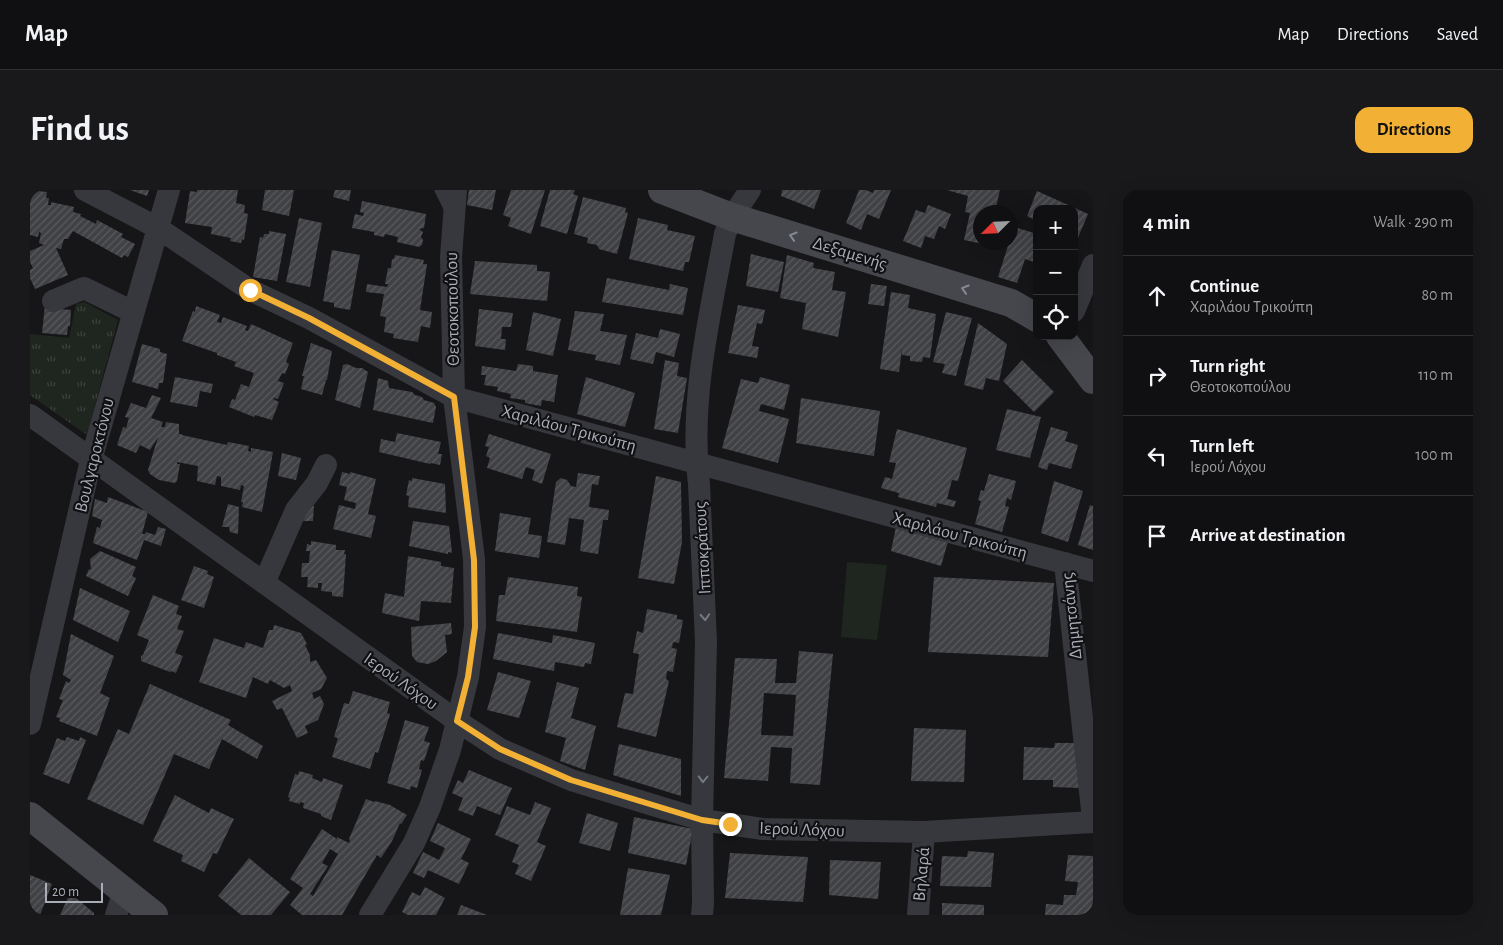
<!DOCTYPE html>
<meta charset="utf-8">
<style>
body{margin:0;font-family:"Alegreya Sans",sans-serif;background:#19191b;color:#f1f3f6}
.controls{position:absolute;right:15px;top:15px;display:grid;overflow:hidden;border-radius:10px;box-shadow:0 5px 20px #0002}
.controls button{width:45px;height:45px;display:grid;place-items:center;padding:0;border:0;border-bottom:1px solid #303032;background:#101012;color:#f1f3f6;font:25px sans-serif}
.compass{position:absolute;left:943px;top:15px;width:45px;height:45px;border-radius:50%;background:#101012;box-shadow:0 5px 20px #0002;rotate:246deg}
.scale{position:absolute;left:15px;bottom:12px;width:58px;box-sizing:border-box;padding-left:5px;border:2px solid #a8adb8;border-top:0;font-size:14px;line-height:18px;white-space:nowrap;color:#a8adb8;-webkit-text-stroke:4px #111113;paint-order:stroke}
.stop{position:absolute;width:15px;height:15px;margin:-11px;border:4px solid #f2b134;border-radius:50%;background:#fff}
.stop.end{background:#f2b134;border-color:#fff;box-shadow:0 1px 5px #0008}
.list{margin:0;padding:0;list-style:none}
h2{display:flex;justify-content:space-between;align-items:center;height:65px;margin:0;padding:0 20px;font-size:21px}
h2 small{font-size:16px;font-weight:400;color:#9c9d9f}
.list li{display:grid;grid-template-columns:32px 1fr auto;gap:15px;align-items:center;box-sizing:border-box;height:80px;padding:0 20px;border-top:1px solid #303032}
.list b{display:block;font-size:19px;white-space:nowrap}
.list p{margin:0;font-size:16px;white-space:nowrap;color:#9c9d9f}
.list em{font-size:16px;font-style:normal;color:#9c9d9f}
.icon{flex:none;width:28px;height:28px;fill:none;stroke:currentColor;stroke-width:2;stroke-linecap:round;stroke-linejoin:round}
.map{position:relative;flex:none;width:1063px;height:725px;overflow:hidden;border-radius:15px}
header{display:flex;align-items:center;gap:30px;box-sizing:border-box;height:70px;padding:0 25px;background:#101012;border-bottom:1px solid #303032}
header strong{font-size:24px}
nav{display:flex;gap:28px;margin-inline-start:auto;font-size:18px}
.intro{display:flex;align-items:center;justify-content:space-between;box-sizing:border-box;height:120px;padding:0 30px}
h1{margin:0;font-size:35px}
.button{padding:12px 22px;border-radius:15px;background:#f2b134;color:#111;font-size:18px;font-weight:700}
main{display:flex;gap:30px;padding:0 30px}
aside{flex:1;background:#101012;border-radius:15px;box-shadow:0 5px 20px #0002}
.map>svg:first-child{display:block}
.park{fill:url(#park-tufts)}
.pitch{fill:#1e261f}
.building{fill:url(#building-hatch);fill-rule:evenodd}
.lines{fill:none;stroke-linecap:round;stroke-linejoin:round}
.service{stroke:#37383d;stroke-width:11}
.minor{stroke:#37383d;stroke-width:22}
.secondary{stroke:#45474d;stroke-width:28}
.oneway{stroke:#858993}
.oneway2{stroke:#757881}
.route{stroke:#f2b134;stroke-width:6}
.labels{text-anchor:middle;stroke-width:4.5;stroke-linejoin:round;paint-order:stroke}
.street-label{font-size:18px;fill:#a8adb8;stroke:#111113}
</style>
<header>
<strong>Map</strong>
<nav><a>Map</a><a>Directions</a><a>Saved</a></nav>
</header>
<div class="intro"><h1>Find us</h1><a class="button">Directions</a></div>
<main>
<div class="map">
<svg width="1063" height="725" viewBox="0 0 1063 725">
<defs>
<pattern id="park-tufts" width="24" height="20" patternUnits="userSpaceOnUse" patternTransform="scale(1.25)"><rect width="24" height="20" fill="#1e261f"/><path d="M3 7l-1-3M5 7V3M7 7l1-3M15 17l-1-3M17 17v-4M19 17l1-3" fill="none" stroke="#3c433d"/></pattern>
<pattern id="building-hatch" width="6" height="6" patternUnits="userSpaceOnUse" patternTransform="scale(1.25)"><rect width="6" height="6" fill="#404145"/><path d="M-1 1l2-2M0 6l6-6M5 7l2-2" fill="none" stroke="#595a5e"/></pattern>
</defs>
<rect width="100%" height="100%" fill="#161618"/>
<!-- park -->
<path class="park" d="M54,112l34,18 -31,115 -57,-40v-61l39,4 7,-34z"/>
<!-- pitch -->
<path class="pitch" d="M817,372l40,3 -10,75 -36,-3z"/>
<!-- building -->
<path class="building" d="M0,0l17,2 -1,6h3l-1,7h3v-3l23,5 -1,5 8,2 -1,2 16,8 1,-4 26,14 -2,3 14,7 -7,13 -4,-2 -2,3 -49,-27 -5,8h-4l-3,10 -5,-1 12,27 -33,14 -5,-11v-8l3,-2 -3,-6v-11l14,-6 -5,-2 2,-10 -2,-1 -1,5 -8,-2z
M100,0h19l-2,6z
M167,0h41l-2,13 9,2 -1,8 4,1 -4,26 -2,-1 -1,4 -11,-2 1,-3 -20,-4 1,-7 -27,-4 5,-32 7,1z
M235,0h29l-5,26 -27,-6z
M305,0h16l-2,11 -16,-4z
M439,0h27l-4,20 -25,-5z
M481,0h34l-14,44 -23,-8 3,-8 -8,-3z
M520,0h25l-2,4 5,2 -11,38 -27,-8z
M752,0h39l-7,19 -33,-13z
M829,0h7l7,3 1,-3h17l-12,29 -12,-5 -6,16 -15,-7z
M917,0h53l-5,22h-14v30h7v3l-24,-5 6,-27 -5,-1 3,-16z
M1007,1l51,23 -11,26 -3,-2v-29h-37v12l-10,-5z
M553,7l43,11 -1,4 3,1 -11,41 -18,-5 -2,-4 -10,-2 1,-5 -14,-4z
M332,11l64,13 -2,14 -5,1 4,3 -2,5 2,3 -1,5 -3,2 -22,-5 1,-5 -13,-3 -1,3 -10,-2v-3l-22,-4 3,-14 8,2 1,-3 -4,-1z
M898,15l23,9 -6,15 -6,-3 -5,13 -9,-3 -4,12 -18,-7 13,-31 9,3z
M269,28l23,5 -12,64 -24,-5z
M608,28l30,7 -1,5 28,6 -6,26h-4l-2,9 -54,-12z
M984,37l23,7v29l-12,-4 -8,24 -19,-6z
M239,41l17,3 -9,47 -24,-4 7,-40 3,1 1,-4h5z
M302,60l28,5 -10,55 -16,-3v-4l-11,-2z
M721,64l33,8 -6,30 -32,-6z
M365,65l29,5 -1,4h4l-7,46 12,2 -2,16 -9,-2 -3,16 -25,-4 1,-4 -10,-2 2,-15 -6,-1 4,-22 -18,-2 1,-8 20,3 1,-3h-3l3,-16h3l1,-9h2z
M757,65l27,8 -1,5 22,4 -3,18 14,2 -8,45 -36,-8 4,-26 -26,-5z
M445,71l62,4v6l13,1 -3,29 -77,-7z
M577,88l62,12 1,-6 18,4 -5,27 -81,-13z
M841,94l16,2 -3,20 -16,-2z
M861,102l19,3 -2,13 28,6 -6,44 -7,-1 -1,5 -12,-1v-5l-8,-1v-6l-3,23 -19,-3z
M15,115l6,3 20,2 -1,16h-2l-1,9 -25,-2z
M708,115l27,5 -3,14 -5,-1 -5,23 7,1 -2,11 -29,-5z
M166,116l24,9 -3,7 4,1 2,-6 24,9 -2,4 3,1 3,-7 42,19 -7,19 3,2 -4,10 -3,-1 -4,8 6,2 -6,16 -4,-1 -1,1 6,3 -7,18 -17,-5 -1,2 -25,-10 3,-8 3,1 6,-16 8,3 5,-14 -20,-7 2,-4 -19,-7v-2l-35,-12 11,-30 2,1z
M449,119l34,4 -2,14h-9l-1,12h5l-1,11 -30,-4z
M545,121l29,3 -4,17 27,4 -7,30 -25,-5 1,-5 -28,-5z
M503,122l28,7 -8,37 -27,-6z
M916,122l26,6 -16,58 -14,-3 3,-9 -12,-2z
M948,133l29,21 -8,37 -13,-3 -3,12 -19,-5z
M630,139l20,5 -6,23 -18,-5 -3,12 -23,-5 6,-26 22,5z
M281,153l21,8 -5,29h-1l-4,15 -21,-6 3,-13h-2z
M112,154l18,5v3l7,2 -4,29h-4l-1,6 -26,-7z
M635,170l14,3 -2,13 10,2 -9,55 -24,-4z
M992,170l32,32 -20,20 -31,-31z
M317,174l9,4h6l6,4 -8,36 -25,-8 8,-35z
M488,174l15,2v5l25,4 -4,27 -12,-2 -1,6 -16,-3v-3l-15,-2 1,-4 -14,-3 1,-4 -14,-2 2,-10h-5l1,-9 34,5z
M145,187l38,7 -2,9 -11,-2 -3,16 -27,-5z
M556,187l49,16 -10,34 -48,-13z
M730,187l30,8 -6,25 -23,-6 -2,7 30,8 -11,44 -56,-15 19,-69 17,4z
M348,188l10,3 1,7 23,4 3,3 7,2 2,3 10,3 2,4 -3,16 -60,-13z
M122,205l9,3 -10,20 12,4 -2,5h4l1,-5 13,2v10h3v1l45,10 1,-3 21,4 -1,5 3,1v-4l22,4 -11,60 -20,-5 1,-5h-2l3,-16 -3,-1 -1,5 -19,-4v-9l-4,-1 -2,9 -18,-4 1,-15 -21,-4v2h3l-3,17 -2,2 -16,-3 -9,-6 -2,-4 10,-33 -8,13 -10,-5 -4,8 -19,-8 6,-18 3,1 3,-10 -4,-1 6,-14 15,5z
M771,208l79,13 -6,45 -78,-13z
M977,219l34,8 -11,41 -34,-8z
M1021,237l17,5 -3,9 13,4 -7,24 -22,-6 -2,7 -9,-3z
M867,239l70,19 -9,33 -6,-1 -5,19 9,2 -2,6 -17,-4 -1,4 -38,-10 1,-4 -18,-5 4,-11 7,2 4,-16 -7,-1z
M367,243l44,9 -3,12h4l-2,11 -9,-2 -1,1 -51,-12 2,-13 14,3z
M459,244l62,20 -9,30 -10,-4 3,-10 -9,-3 -4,12 -35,-11 3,-10 -4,-2 3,-9 -4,-1z
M252,263l19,5 -5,22 -18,-4z
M312,282l8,2v-2l26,7 -8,35 8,2 -5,22 -38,-9 6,-24 16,4 1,-6 -12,-3 3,-13 -8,-2z
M548,283l22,3 -2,9 -6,-1 -3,23 20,3 -1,10h-5l-5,34 -18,-3 4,-31 -15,-2 -4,27 -18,-3 9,-60 5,-4 6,2 4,6 5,1z
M959,284l27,7 -5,19 -4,-2 -2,8 4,1 -7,25 -27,-8 6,-23 -3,-1 3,-10 3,1z
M626,286l25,6 1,60 -8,42 -36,-6z
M382,288l33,6 1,29 -38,-6 1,-11 -3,-1 3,-15 3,1z
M1024,291l29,10 -15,51 -27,-9z
M78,307l40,15 -6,22h3l1,-2 9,3 3,-8 8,2 -5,17 -17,-6 -7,20 -44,-17 4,-16 3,1 2,-8 -10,-4 3,-17 12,4z
M198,314l11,3 -1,27 -8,-2 -1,-5h-7z
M273,315l11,1 -1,15h-11z
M1060,315l3,1v44l-15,-5z
M470,323l31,5 -3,16 14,2 -3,22 -44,-7z
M383,331l36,5 3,27 -4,-1v2l-39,-8z
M867,332l52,16 -8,28 -50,-15z
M281,351l25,4v5h9l-1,4h2l-3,43 -11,-1v-4l-11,-1 1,-8h-4v5l-11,-1 1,-10h-7l1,-14h7l1,-12h-4l1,-7 4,1z
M70,361l36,16 -4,9 4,2 -8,18 -42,-20 3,-7 2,1 -1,-11z
M378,366l33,6v4l13,2 -3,35 -30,-2 -2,20 -37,-8 3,-20 19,4z
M164,376l14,5 -1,3 7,3 -10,31 -23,-8z
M478,387l70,10 -1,9 5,1 -5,35 -81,-11 3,-26h6z
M904,387l120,6 -6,74 -120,-5z
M50,398l50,23 -12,31 -45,-22z
M123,405l26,11 -3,8 6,2 -5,13 7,2 -9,22 8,3 -7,17 -5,-2 -1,1 -29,-11v-5l2,-1 6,-15 -12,-5z
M617,419l30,6v4l6,1 -4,23 -6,-1 -1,6 5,1 -4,23 -6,-1 -1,8 3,2 -13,56 -39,-10 8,-34 8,1 6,-40 -6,-1 4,-22 6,2z
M421,433l1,11 -7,1 2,17 -11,9 -8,3 -11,-2 -5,-6 -1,-29z
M244,435l27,8 6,11 -2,1 5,10v7l6,-2 11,18 -6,11 -9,4 2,6 6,-3 4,8 -6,16 -13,6 3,7 -11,5 -15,-30 -5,2 -5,-9 20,-10 -2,-6 -6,3 -14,-8 -2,4 -15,-7 -7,21 -47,-16 15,-44 30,10 2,-6 17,6 6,-18h4z
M468,443l54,10 1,-8 42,8 -4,21 -6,-1 -1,4 -29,-5 -1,9 -61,-12z
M41,444l43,22 -14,37 10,5 -13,38 -38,-15 1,-3 -4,-1 7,-17 -4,-1 7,-18 3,2 2,-3 -8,-5z
M769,461l34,3 -13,131 -30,-2 2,-35 -21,-1 -3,34 -44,-3 11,-120 42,1 -2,24h21zM734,503l32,2 -3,41 -32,-1z
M468,482l33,9 -12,37 -32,-8z
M527,492l22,6 -8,30 25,8 -11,44 -25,-9 6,-23 -21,-6z
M120,494l81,36 -3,5 35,21 -6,13 -35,-20 -13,30 -35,-15 -31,71 -56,-26 31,-70 11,5z
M323,501l37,11 -3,11 3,1 -12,39 -3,-1 -5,17 -38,-12 6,-19 -4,-1 10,-34 5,1z
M375,530l24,7 -5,14 6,2 -6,18 -3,-1 -2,9 3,1 -5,18 -6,-2 -1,4 -23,-7z
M884,538l52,2 -2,52 -53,-1z
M37,547l12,4 1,-4 6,3 -17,44 -26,-10 14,-36 8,3z
M1025,553h24v45l-26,-1v-7h-30l1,-33 30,1z
M589,554l62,15v37l-68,-21z
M439,580l43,18 -12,27 -23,-9 -4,10 -15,-6 5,-12 -11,-5 6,-13 5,3z
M269,581l14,4 -1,3 10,4 1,-4 20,7 -12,35 -10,-4v-2l-18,-6 1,-5 -4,-1v2l-11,-3 1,-3 -2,-1 7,-23 3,1z
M145,605l34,18 2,-5 23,11 -17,35 -4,-1 -9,19 -23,-11 2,-6 -30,-14z
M336,609l8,3 1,-1 15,4 17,10 -6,9 -1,-1 -8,18 -11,17 -4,-3 -35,60h-40l-12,-10 13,-17 -13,-9 32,-50 15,10v-2l12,6 1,-3 -1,-1zM300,659l8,5 -25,42 -3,-2 18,-28 -6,-3z
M505,612l16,6 -14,34 9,4 -15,35 -16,-7 4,-9 -7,-3 7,-17 -24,-10 12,-29 23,9z
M557,623l31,10 -8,28 -31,-8z
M604,627l59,12 -7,36 -58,-12z
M408,633l33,16 -10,20 8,4 -10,21 -31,-14 -4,8 -11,-5 10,-21 16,8 6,-12 -15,-7z
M938,661l26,2 -3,34 -51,-1 2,-30 25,1z
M700,663l78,4 -5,45 -78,-4z
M1038,665l25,1v55l-2,4h-46l1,-11 17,1 1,-10h12l2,-13 -13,-1z
M219,668l41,34 -19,23h-30l-23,-19z
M800,670l51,2 -3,37 -49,-4z
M598,678l42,7 -9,40h-41z
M0,685l22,9 -12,31h-10z
M395,697l20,11 -9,17h-28l-6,-3 10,-20 8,4z
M40,703l24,20v2h-34z
M912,713l42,2v10h-42z
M431,715l26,10h-30z"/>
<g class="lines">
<!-- service -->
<path class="service" d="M410,0l11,22"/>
<!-- minor -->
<path class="minor" d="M55,0l73,38 92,62 59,28 145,79 639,174
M23,111l31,-13 49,24
M1044,121l19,-46
M0,225l427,306 43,28 71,31 131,40 61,9 161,3 169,-10
M1035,373l28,256
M234,393l32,-73 21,-27 9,-18
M0,534l61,-264 78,-270
M86,725l8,-24
M340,725l44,-72 16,-36 20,-57 18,-73 7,-50 -1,-68 -20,-162 -3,-140 5,-67
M672,725l1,-12 -1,-83 4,-178 -7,-158c-10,-84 11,-169 26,-250l7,-17 18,-27
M888,725l6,-83"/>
<!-- secondary -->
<path class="secondary" d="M632,0l70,27 279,86 26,15
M1030,146l33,44
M0,626l124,99"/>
</g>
<!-- one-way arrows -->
<defs><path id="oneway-chevron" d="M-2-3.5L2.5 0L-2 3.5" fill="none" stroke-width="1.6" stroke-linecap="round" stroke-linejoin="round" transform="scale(1.25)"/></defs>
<g class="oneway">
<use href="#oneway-chevron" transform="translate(763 46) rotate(-163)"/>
<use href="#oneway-chevron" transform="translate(935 99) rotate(-163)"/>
</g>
<g class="oneway2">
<use href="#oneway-chevron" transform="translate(675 427) rotate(87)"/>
<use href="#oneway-chevron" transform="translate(673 589) rotate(91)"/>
</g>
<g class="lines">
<!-- route -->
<path class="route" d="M220,100l59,28 145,79 20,163 1,67 -7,50 -11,44 43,28 71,31 131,40 28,4"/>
</g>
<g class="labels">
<!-- street labels -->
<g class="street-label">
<text transform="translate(820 63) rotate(17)" y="6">Δεξαμενής</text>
<text transform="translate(422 119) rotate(-91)" y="6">Θεοτοκοπούλου</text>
<text transform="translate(539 238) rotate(15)" y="6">Χαριλάου Τρικούπη</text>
<text transform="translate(64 265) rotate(-76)" y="6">Βουλγαροκτόνου</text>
<text transform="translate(930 345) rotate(15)" y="6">Χαριλάου Τρικούπη</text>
<text transform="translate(672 358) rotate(-93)" y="6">Ιπποκράτους</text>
<text transform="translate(1041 426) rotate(-96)" y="6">Δημητσάνης</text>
<text transform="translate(371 491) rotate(35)" y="6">Ιερού Λόχου</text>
<text transform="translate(772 639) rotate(2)" y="6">Ιερού Λόχου</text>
<text transform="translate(891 684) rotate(-85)" y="6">Βηλαρά</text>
</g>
</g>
</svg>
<div class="controls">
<button>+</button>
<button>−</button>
<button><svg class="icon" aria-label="locate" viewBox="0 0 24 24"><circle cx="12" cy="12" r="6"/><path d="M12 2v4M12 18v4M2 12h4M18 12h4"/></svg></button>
</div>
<svg class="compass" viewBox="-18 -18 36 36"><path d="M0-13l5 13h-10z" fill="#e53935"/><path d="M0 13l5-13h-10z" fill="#9c9d9f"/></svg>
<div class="scale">20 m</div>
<div class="stop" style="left:220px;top:100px"></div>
<div class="stop end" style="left:700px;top:634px"></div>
</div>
<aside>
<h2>4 min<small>Walk · 290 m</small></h2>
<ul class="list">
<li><svg class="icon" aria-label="ahead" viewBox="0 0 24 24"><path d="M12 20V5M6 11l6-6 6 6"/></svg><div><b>Continue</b><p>Χαριλάου Τρικούπη</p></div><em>80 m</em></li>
<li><svg class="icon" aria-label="right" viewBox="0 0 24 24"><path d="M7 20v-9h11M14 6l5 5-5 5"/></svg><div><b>Turn right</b><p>Θεοτοκοπούλου</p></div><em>110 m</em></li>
<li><svg class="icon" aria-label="left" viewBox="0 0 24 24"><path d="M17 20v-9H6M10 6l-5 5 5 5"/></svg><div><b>Turn left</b><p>Ιερού Λόχου</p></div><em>100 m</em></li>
<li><svg class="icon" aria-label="arrive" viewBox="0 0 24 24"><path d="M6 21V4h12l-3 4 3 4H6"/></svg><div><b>Arrive at destination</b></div></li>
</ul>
</aside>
</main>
